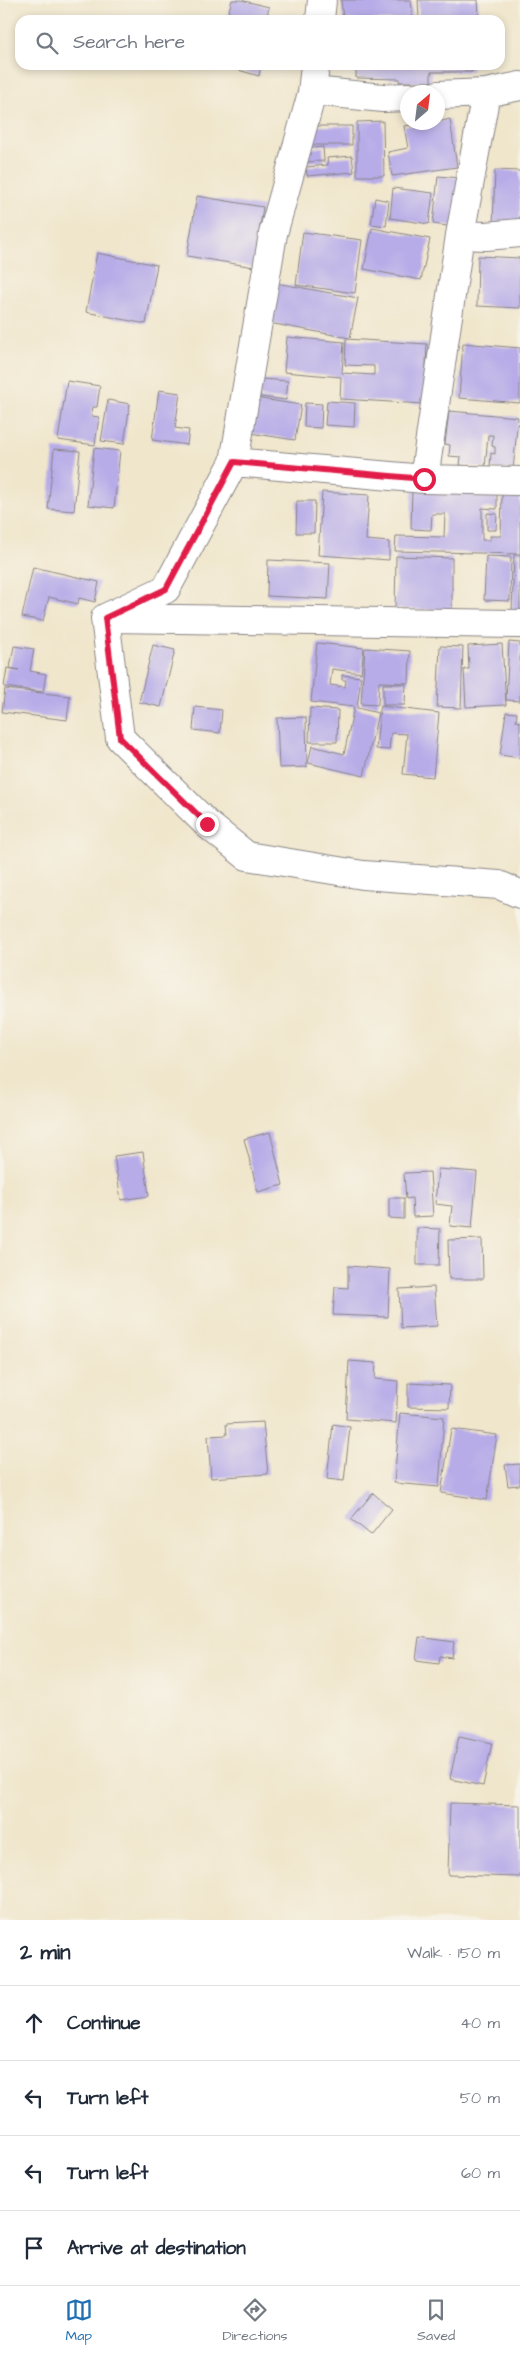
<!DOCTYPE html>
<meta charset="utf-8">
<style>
body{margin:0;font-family:"Architects Daughter",sans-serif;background:#f2f2f3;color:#1f2937}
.compass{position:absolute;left:400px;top:85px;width:45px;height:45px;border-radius:50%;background:#fff;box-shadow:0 2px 8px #0003;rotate:28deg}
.stop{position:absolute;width:15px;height:15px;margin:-11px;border:4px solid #e11d48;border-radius:50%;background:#fff}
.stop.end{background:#e11d48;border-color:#fff;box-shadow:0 1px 5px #0008}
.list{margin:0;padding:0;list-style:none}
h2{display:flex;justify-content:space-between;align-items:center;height:65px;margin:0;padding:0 20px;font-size:21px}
h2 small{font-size:16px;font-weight:400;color:#747a83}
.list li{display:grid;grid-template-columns:32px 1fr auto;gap:15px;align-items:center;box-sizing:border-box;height:75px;padding:0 20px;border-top:1px solid #e0e1e3}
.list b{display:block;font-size:19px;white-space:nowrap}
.list em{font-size:16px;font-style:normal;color:#747a83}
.icon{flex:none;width:28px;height:28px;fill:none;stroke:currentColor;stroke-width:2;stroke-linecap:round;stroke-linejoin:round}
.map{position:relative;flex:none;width:520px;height:1920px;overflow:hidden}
.search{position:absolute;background:#fff;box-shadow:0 2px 8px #0003;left:15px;right:15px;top:15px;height:55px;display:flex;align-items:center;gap:12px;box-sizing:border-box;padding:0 18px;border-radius:15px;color:#747a83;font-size:19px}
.sheet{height:365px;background:#fff}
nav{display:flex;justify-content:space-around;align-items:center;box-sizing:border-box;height:70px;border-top:1px solid #e0e1e3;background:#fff;font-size:14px;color:#747a83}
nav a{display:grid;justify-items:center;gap:2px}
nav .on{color:#1f6fb2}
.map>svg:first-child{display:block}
.building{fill:#b7ace8}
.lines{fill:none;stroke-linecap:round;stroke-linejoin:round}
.minor-casing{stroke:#898484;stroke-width:30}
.minor{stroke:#fff;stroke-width:28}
.route{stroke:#e11d48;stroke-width:6}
</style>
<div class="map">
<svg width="520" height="1920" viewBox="0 0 520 1920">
<rect width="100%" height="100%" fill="#f7f3e8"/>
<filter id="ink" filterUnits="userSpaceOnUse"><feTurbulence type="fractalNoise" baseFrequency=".02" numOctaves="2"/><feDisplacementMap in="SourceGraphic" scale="10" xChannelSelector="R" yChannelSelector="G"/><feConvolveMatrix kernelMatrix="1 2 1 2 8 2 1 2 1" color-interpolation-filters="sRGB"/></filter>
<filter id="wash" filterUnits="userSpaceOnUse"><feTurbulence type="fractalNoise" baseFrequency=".0096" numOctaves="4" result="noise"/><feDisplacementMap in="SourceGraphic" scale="20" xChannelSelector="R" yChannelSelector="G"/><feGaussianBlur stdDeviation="1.12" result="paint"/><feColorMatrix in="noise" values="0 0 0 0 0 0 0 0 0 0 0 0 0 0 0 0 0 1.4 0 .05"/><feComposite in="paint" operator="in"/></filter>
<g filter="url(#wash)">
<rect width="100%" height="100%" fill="#f0e6cc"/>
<g id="blocks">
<!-- building -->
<path class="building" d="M232,0h9l28,7 -2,9 14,4h-55z
M341,0h70l2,20h-70z
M418,0h60l1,15 -60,4z
M221,65h40l-2,11z
M356,65h116v7h-41v10h-32l1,-3 -44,-1z
M450,119l7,48 -65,9 -4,-24 20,-4 -4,-22 34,-4z
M383,121l1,55h-27v-54z
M311,126h41v19h-41z
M323,147l1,14 -19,1 -2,-13z
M352,156l2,16 -47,4 -1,-9 22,-2 -1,-7z
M495,170l25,1v56l-27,-1z
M438,176l22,2 -6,49 -21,-3z
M393,188l40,5 -4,31 -39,-6z
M197,196l66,11 -9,60 -67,-11z
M375,198l14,3 -3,25 -15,-2z
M372,228l58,11 -9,41 -57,-11z
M303,232l59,8 -7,53 -59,-8z
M97,253l60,12 -11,59 -60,-12z
M478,256l42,2v50l-43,-2z
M276,283l82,15 -8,40 -81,-15z
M287,337l57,5 -2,31 32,2v-9l-29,-1 1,-26 81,5 -3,60 -84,-5 1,-22 -57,-5z
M463,343l57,5v55l-61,-5z
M262,379l26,2 -2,19 -26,-3z
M67,381l33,5 -3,21h-4l-2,9 8,1 -4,28 -37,-5z
M159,390l21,3 -5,35 14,2 -2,15 -35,-5z
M255,398l46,7 -6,35 -45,-7z
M108,400l22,4 -6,40 -23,-3z
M327,401l28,2 -1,24 -29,-2z
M305,403l17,1 -1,24 -17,-1z
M449,411l69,6 -5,54 -23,-3 1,-15 4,1v-7l-3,-1 1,-11h-5l-3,33 -25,-3 1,-8 -12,-1 1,-11 -5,-1z
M94,448l26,3 -6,57 -26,-3z
M54,449l26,2 -6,60 -26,-2z
M412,489l85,3v17l-15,-1v32h8v-4h11l1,-44h18v62l-125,-3 1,-15 48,1 1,-23h-13l-1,16 -20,-1z
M322,492l47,3 -3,45 23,2v18l-71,-5z
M297,501h18l-1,32h-18z
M487,513l10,1 -1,16h-9z
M514,555h6v57h-8z
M396,556l56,2v52l-57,-1z
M486,556l25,1 -1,44 -26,-1z
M268,560l62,3 -2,36 -61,-3z
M33,567l66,15 -4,20 -16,-4 -1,6 -29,-7 -6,24 -21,-4z
M509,642l11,1v58l-14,-1z
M317,643l47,5 -3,25 -29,-4 -2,16 15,2 1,-7h-4v-5l19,2 -4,31 21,5 -14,63 -56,-13 4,-17 32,8 10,-47 -43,-5z
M502,644l4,61 -40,2 -2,-38h5l-1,-23z
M153,645l22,5 -14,57 -22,-5z
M14,646l20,3 -4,22 16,3 -3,18 -39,-5 3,-19 12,2 -9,-2z
M440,646l23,1 -2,61 -24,-1z
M365,648l45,3 -1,32 -30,-1 -1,23 -17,-1z
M383,684h23l-1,21h-22z
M5,689l65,7 -3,24 -65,-8z
M380,706l59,7 -6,64 -30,-3 4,-40 -16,-1 -2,17 -13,-1z
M195,707l27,3 -2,23 -27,-3z
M310,708l28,2 -1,32h-28z
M506,712l11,1 -1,8 4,1v36l-20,-3z
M306,717l1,50 -28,1 -2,-50z
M270,1132l13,53 -25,7 -14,-53z
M143,1152l6,44 -28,4 -7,-44z
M438,1169l39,3 -5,56 -22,-2 2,-20 -17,-2z
M430,1172l3,44 -20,1 -1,-19 -6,1 -2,-26z
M389,1198h15v21l-15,-1z
M417,1228l23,1 -1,36h-22z
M482,1239l1,40h-34l-1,-39z
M348,1266l42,3 -2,48 -55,-2 2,-28 13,1z
M434,1287l3,39 -36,2 -2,-39z
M349,1361l27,2 -1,16 23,2 -2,42 -50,-4z
M408,1383l42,2 -1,23 -41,-1z
M400,1413l44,4 -5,70 -45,-4z
M263,1422l5,52 -57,4 -3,-42 19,-1 -1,-11z
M333,1424l17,3 -6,54 -17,-2z
M451,1429l46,6 -10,65 -46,-7z
M520,1464v21l-12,1 -3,-21z
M373,1493l19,16 -21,26 -20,-16z
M419,1637l35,5 -2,16 -12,-2 -1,7 -23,-3z
M459,1736l33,7 -9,43 -33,-7z
M450,1803l70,2v72l-72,-2z"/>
</g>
</g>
<g filter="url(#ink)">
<use href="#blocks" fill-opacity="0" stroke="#898484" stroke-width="1"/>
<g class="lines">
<defs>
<path id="minor" d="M320,20l2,-20
M315,65l-3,28 -39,141 -39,228 -68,127 -61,29 15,120 87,86 40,32 116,19 136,10 21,9
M313,91l70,7 25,-1
M486,93l-26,142 26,1 34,-3
M438,95l48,-2 34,-7
M234,462l190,17 96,2
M424,479l36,-244
M111,618l409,6"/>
</defs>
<!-- minor casing -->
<use href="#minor" class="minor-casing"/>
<!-- minor -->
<use href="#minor" class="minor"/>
</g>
</g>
<g class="lines" filter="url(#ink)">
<!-- route -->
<path class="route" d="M207,824l-87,-86 -15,-120 61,-29 68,-127 190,17"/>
</g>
</svg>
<svg class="compass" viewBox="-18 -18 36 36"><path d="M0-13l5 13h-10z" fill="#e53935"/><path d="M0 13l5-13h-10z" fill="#747a83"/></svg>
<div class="stop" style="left:424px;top:479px"></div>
<div class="stop end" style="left:207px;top:824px"></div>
<div class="search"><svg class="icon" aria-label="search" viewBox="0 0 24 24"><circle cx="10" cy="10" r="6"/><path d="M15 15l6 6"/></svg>Search here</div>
</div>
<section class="sheet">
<h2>2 min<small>Walk · 150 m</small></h2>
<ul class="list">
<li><svg class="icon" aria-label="ahead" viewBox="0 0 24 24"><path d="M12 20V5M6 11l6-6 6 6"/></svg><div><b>Continue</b></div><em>40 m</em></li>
<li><svg class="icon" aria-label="left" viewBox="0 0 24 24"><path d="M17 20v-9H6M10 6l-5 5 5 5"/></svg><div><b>Turn left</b></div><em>50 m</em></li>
<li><svg class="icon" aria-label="left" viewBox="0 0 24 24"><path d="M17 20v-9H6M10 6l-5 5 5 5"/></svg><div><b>Turn left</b></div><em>60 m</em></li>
<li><svg class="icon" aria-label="arrive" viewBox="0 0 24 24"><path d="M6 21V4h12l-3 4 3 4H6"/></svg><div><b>Arrive at destination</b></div></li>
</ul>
</section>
<nav>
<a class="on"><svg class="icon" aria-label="map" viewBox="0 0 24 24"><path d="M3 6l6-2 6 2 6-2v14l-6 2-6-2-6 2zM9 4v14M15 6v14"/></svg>Map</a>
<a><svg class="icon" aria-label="directions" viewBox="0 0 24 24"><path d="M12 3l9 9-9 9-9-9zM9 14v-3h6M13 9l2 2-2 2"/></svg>Directions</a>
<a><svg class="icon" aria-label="saved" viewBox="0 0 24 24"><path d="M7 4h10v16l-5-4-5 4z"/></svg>Saved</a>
</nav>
